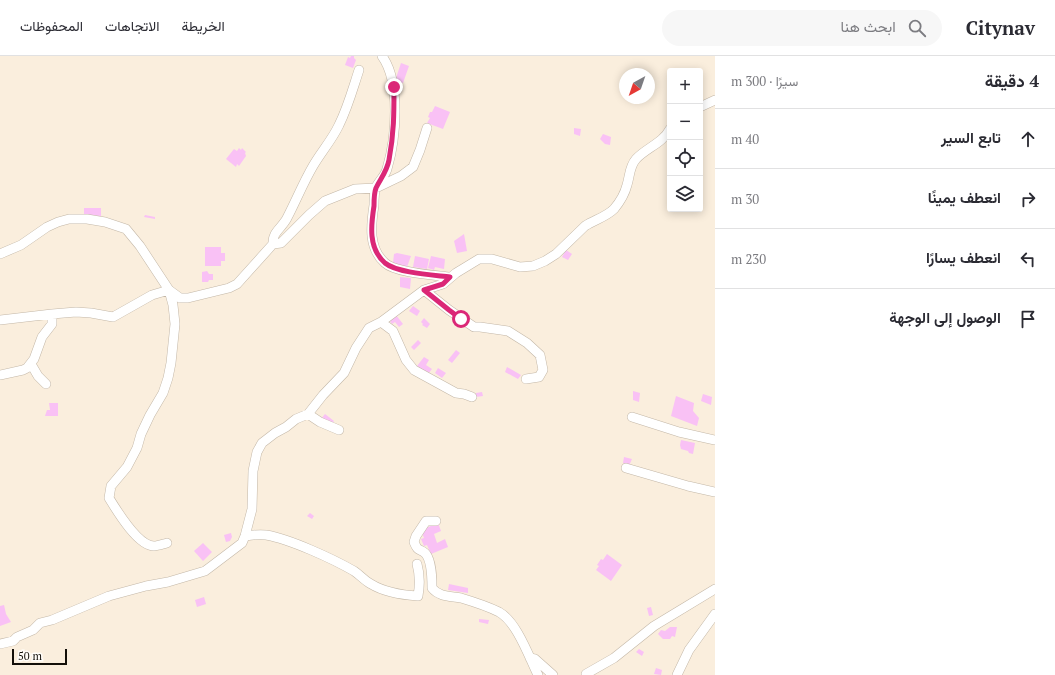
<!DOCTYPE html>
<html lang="ar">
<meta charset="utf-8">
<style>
body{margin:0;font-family:"PT Serif",Vazirmatn,serif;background:#f7f7f7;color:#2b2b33;direction:rtl}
.controls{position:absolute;right:12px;top:12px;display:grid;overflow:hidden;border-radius:4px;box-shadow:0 2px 10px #0003}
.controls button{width:36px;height:36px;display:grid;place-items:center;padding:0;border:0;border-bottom:1px solid #e1e1e2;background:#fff;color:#2b2b33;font:20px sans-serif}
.compass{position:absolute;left:619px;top:12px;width:36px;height:36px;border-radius:50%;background:#fff;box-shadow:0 2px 10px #0003;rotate:220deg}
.scale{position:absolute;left:12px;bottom:10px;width:55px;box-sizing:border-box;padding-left:4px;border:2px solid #130f09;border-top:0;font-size:11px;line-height:14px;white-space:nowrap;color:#130f09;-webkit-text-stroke:3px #fffdf9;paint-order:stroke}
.stop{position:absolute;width:12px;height:12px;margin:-9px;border:3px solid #db2777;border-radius:50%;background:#fff}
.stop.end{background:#db2777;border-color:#fff;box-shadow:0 1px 4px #0008}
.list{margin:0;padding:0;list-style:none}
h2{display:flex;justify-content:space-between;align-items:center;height:52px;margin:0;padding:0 16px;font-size:17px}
h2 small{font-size:13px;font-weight:400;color:#7c7c81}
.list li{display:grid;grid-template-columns:26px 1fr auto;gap:12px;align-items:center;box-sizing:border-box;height:60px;padding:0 16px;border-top:1px solid #e1e1e2}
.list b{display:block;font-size:15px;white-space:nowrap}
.list em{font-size:13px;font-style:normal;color:#7c7c81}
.icon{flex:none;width:22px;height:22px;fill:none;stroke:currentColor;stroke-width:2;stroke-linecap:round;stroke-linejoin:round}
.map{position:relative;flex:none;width:715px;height:619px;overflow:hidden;direction:ltr}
header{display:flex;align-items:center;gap:24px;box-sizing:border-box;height:56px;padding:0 20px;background:#fff;border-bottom:1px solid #e1e1e2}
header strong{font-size:19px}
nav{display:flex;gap:22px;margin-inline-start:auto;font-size:14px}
.search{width:280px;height:36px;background:#f7f7f7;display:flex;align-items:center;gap:10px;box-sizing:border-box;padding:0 14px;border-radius:22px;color:#7c7c81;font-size:15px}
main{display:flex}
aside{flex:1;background:#fff}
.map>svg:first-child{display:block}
.building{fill:#f9c1f5}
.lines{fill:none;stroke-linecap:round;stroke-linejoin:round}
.street-casing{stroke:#c3b7a7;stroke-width:10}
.street{stroke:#fff;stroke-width:9}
.route{stroke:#db2777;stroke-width:5}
</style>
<header>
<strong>Citynav</strong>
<div class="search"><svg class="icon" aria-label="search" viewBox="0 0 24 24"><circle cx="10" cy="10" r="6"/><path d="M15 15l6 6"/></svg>ابحث هنا</div>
<nav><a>الخريطة</a><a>الاتجاهات</a><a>المحفوظات</a></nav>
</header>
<main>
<aside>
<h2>4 دقيقة<small>سيرًا · 300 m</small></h2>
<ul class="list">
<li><svg class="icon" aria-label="ahead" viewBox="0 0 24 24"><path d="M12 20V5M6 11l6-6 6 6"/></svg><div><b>تابع السير</b></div><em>40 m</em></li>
<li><svg class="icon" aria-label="right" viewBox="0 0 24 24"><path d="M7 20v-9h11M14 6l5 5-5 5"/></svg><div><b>انعطف يمينًا</b></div><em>30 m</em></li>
<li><svg class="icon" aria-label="left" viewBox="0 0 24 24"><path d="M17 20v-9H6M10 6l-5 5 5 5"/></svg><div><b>انعطف يسارًا</b></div><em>230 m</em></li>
<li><svg class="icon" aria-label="arrive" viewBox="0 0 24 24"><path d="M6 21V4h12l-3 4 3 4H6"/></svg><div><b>الوصول إلى الوجهة</b></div></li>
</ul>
</aside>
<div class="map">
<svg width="715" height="619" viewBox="0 0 715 619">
<rect width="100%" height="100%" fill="#faeedd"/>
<!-- building -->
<path class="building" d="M351,0h3v2l2,2 -3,8 -8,-3 3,-8 2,1z
M401,7l8,3 -6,17 -8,-2z
M435,50l15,6 -7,17 -16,-6 3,-5 -2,-1 2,-5h2z
M574,72l7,1 -1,7 -6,-2z
M603,78l8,3 -1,8 -5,-1 -5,-5z
M239,92l2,2 1,-2 4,4 -1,1 1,3 -7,10 -2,-2 -1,3 -10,-8 8,-10 3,2z
M84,152h17v8l-17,-1z
M145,159l10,2v2l-11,-2z
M464,178l3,17 -10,2 -3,-12z
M205,191h16v6h4v8h-4v5h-16z
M566,194l6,4 -4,6 -6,-3z
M397,197l14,3 -4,11 -14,-4 1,-9z
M415,200l14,3 -2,10 -14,-2z
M431,200l14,3 -1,10 -9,-2 -1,3 -6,-2z
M207,215l2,3h4v6h-4l-1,2h-6v-10z
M400,221l11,1 -1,11 -10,-2z
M413,250l7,5 -3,5 -8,-5z
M396,259l7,9 -4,3 -4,-5 -3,2 -3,-4z
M424,262l6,6 -3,4 -5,-3 1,-1 -2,-2z
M418,284l3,3 -7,7 -3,-3z
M456,294l4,3 -8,10 -4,-3z
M424,301l5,3 -3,5 6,4 -4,5 -11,-8z
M507,311l14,8 -3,4 -13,-7z
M438,312l8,5 -4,5 -7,-5z
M633,335l7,2 -1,9 -6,-2z
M482,336l1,4 -7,1v-4z
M703,338l9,3 -1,8 -10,-4z
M676,340l18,7 -1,8 6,7 -2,8 -26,-10z
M49,347h9v13h-13l2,-6h3z
M325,358l9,7 -3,4 -10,-6z
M681,384l14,3 -2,11 -4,-1 -1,-2 -7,-2 -1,-4z
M624,401l8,2 -3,7 -6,-3z
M310,457l4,3 -2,3 -5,-3z
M438,467l3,8 -7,3 3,9 8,-4 3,8 -17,7 -4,-9 -3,1 -3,-7 3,-1 -3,-8z
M231,477l1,4 -2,4 -4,1 -2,-7z
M203,487l9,9 -9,9 -9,-10z
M607,498l15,11 -11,16 -15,-11 3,-4 -2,-1 4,-6 2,1z
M449,528l19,4v5l-20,-3z
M204,541l2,7 -9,3 -2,-7z
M4,549l2,9 5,8 -11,4v-20z
M651,551l2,8 -4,1 -2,-8z
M479,563l10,1 -1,4 -9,-2z
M670,571h7l-2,10 -3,-1 -2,3h-7l-5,-5 3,-4 4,1z
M639,593l5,3 -2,4 -6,-4z
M656,612l6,2 -1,5 -7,-1z"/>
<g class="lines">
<defs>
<path id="street" d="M382,0c19,26 14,83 5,113 -2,7 -8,12 -11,18 -2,5 -2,13 -2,18 -3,20 -6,43 11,58 11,10 49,12 65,14
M700,51l15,-7
M273,188c-1,-12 9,-16 14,-26 9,-17 16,-35 26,-52 8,-14 19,-26 26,-41 9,-18 14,-37 20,-55
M0,198l21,-9 26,-18 11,-5 11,-3h18l18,3 21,7 14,17 29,44 11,8h8l41,-10 8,-4 36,-40 8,-1 28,-28 16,-14 30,-12 21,-1 25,-12 12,-9 7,-17 7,-22
M424,234l25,20 25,17h6l28,4 19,12 13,12 3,15 -4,7 -13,2
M0,264l52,-6
M381,266l12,9 13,29 8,10 42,23 8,1 8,3
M31,308l7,12 8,8
M0,319l23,-5 4,-2 7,-9 8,-22 10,-13v-10l24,-2 15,1 22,4 39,-22 17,-5 4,15 2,19 -4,39 -3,15 -5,15 -13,22 -9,19 -4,14 -10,19 -16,19 -2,12c8,13 29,48 45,48 4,0 9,-2 13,-3
M308,358l12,8 19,8
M632,361l47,15 36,8
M626,412l62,18 27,6
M436,465h-10l-10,15 -2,6c4,10 5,6 11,11 7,7 7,26 7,35 7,9 19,8 29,10 10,3 28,9 38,14 18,10 30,45 39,63
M245,480c7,-1 14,-2 21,-1 24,4 67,24 88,36 6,4 11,10 17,13 13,8 31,11 47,12 2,-11 2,-21 -1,-32
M0,588l13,-3 4,-4 16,-7 7,-7 12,-3 57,-24 37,-10 22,-4 37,-11 8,-6 29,-22 3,-7 7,-27 1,-38 4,-19 5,-9 13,-10 11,-6 10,-8 12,-5 15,-19 21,-22 12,-25 13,-20 12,-6 43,-32 19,-6 13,-11 23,-14h13l28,8 13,-1 12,-5 11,-7 29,-28c9,-6 21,-9 29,-17 5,-6 11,-16 13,-24 3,-9 2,-18 9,-26 10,-11 27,-16 34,-30
M530,602l5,1 18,16
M586,618l28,-16 40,-32 61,-37
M677,619l12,-25 26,-36"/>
</defs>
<!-- street casing -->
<use href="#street" class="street-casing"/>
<!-- street -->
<use href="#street" class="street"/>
</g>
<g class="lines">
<!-- route -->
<path class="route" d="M394,31c0,27 0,46 -5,73 -2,11 -8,18 -13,28 -2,5 -2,12 -2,18 -3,19 -6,42 11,57 12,10 49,12 65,14l-7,7 -19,6 25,20 12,9"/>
</g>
</svg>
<div class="controls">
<button>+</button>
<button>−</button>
<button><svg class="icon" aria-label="locate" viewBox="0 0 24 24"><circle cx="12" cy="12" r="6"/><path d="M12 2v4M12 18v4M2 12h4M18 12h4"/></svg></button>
<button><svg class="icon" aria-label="layers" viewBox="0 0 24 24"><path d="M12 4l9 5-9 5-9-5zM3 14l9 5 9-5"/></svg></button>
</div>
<svg class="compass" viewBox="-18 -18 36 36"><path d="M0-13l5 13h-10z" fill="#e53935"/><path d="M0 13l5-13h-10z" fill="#7c7c81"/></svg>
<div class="scale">50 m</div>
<div class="stop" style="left:461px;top:263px"></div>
<div class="stop end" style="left:394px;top:31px"></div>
</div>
</main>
